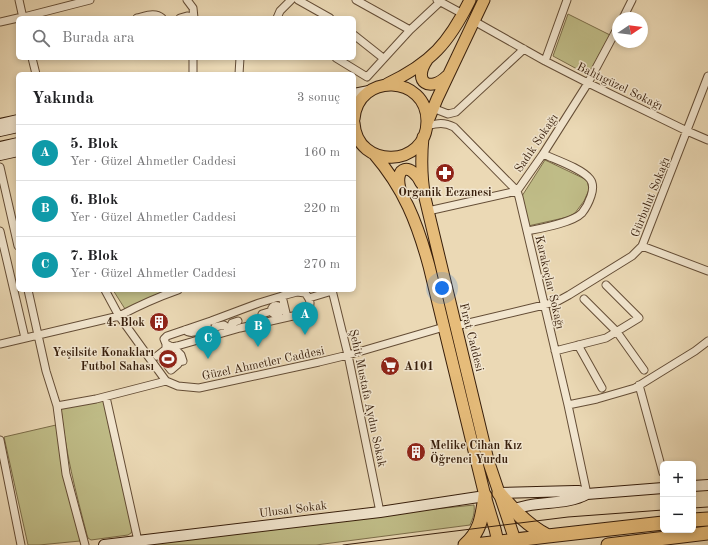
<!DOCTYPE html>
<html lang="tr">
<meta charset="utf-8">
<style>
body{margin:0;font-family:"Old Standard TT",serif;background:#f2f2f2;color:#202124}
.controls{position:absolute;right:12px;bottom:12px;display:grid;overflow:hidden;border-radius:6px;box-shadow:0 2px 6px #0003}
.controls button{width:36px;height:36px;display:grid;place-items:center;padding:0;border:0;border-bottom:1px solid #e0e0e0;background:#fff;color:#202124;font:20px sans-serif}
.compass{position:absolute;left:612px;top:12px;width:36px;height:36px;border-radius:50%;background:#fff;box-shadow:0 2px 6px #0003;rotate:77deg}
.you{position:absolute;left:442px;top:288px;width:14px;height:14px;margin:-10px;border:3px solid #fff;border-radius:50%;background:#1a73e8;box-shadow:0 0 0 6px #1a73e833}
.badge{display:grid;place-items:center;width:26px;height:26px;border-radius:50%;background:#1a73e8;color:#fff;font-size:13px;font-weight:700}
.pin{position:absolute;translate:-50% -33px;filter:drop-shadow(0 1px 2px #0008)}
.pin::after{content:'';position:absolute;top:21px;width:14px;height:12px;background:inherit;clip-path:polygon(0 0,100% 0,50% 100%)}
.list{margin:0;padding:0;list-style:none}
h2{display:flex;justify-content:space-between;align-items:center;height:52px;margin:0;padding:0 16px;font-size:17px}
h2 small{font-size:13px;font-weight:400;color:#757577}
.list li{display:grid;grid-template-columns:26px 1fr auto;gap:12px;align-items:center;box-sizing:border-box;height:56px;padding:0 16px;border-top:1px solid #e0e0e0}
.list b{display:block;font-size:15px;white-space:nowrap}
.list p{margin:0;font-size:13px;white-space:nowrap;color:#757577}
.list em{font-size:13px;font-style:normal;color:#757577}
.icon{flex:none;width:22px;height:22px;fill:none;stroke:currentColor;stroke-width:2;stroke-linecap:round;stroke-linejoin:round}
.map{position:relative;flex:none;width:708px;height:545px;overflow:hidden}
.search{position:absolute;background:#fff;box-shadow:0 2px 6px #0003;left:16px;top:16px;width:340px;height:44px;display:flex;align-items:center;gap:10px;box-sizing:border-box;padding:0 14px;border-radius:6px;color:#757577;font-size:15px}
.panel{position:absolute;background:#fff;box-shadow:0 2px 6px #0003;left:16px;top:72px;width:340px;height:220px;border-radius:6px}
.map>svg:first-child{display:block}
.green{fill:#c0bd88;stroke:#7c6e4a}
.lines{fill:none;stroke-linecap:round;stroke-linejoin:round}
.street-casing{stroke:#644d36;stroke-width:9}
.secondary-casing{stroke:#371e0b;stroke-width:12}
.primary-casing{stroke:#371e0b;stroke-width:13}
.highway-casing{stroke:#371e0b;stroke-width:15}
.street{stroke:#f2e6cf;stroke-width:7}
.secondary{stroke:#f2e6cf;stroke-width:10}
.primary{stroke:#e6bc7a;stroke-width:11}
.highway{stroke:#e6bc7a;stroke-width:13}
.tram{stroke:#371e0b;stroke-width:1}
.labels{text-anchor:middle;stroke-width:3;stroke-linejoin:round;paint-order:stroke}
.street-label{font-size:12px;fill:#371e0b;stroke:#f2e6cf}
.poi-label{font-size:12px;font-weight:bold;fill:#371e0b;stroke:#f2e6cf;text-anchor:end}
</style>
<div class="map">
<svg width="708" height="545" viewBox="0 0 708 545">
<rect width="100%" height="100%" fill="#ebd9b5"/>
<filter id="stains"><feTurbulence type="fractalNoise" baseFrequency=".005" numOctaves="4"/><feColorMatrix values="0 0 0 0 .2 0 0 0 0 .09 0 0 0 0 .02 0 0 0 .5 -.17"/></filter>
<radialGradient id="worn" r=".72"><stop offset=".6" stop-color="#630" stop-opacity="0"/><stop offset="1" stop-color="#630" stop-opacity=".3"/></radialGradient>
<!-- green -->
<path class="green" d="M568,14l42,21 -22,40 -35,-19z
M545,160l42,20 2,9 -1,3 -4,9 -9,12 -7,4 -40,9 -6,-30z
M113,290h64l-52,19z
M102,399l2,4 14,66 4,9 11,52 -2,3 -3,2 -37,5 -3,-2 -1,-3c-11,-42 -22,-84 -26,-127z
M56,425l26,111 -2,5 -41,4h-11l-24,-108z
M474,505c1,8 -1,13 -4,20l-154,20h-190l231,-28z"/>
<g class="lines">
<defs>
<path id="street" d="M19,0l4,18
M187,0l6,8 1,10
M298,0l32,18
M356,0l54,30 30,-28
M437,0l26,14
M20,18l70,-18
M137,18c9,-2 18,-6 25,0
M180,18l7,-2 7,1
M277,18l3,-7 11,-11
M623,18l9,-18
M474,21l71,40 43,22 99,48 21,9
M0,22l18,-4
M354,35l29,23
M32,58l4,16
M336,58l31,19 43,-47
M545,61l22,-61
M193,74v-16
M239,74l1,-16
M430,107l18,7 8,-2 68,-63
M427,126c11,-3 17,-4 27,1l63,64 2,6 49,208 19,89
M0,167l18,79
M428,211l89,-20 26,-37 45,-71 30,-56
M0,231l25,107
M527,231c15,-3 45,-8 55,-18 4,-5 7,-11 9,-17 2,-6 3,-12 -1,-17 -9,-11 -34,-19 -47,-25
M642,246l66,25
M28,290l18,81 11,35 9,68 19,71
M105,290l14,26c19,-10 39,-19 59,-26
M332,290l16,65 32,157
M282,296l5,21
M309,298l23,-7
M584,299l33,33 27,38
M271.5 310a4.5 4.5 0 1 1 9 0a4.5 4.5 0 1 1-9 0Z
M262,314l13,-4
M456,326l88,-21 14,-4 11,-6 63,-39 10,-10 66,-170
M215,327l9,-2 4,3 3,-2 2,-2 -1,-1 6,-2
M185,330c7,6 14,-1 23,-2
M0,344l119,-28 26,36 21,29 12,5 21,2 120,-26 29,-7 96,-28
M578,345l24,43
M166,349l12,13 5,-1 -2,-6 -6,-6 2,-3
M555,351l51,-13 33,-20 -33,-33
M159,355l12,15 7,-6v-2
M157,356l9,-7v-5l-2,-5 3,-3 44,-15 48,-18 23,-7 15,-4 8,1c6,7 7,12 1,20l-66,15 -63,18 -5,1 -6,-3
M639,385l24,88
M106,397l32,144
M568,405l29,-6 38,-11 60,-37 13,-10
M57,406l39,-7 70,-18
M0,440l21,105"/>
<path id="secondary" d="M354,94l15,-3
M0,124l18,-4
M0,131l18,-4
M0,147l18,-4
M0,155l18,-4
M693,486l15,-1
M499,493l76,-2h4l8,3
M508,512c25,-13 55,-5 79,-18l76,-6
M104,545l276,-33 105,-16"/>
<path id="primary" d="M427,60c-15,22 3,33 20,16
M387,84c44,-21 62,-41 83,-84
M354,119c4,-47 73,-44 73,2 0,47 -70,49 -73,2
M428,121l9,-22 47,-99
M423,137c-2,21 -2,40 2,61l63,262 27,80
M374,154c30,35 43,68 55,112l56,230 10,33 3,13
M400,189c-6,-23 11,-27 21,-6"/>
<path id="highway" d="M499,493c14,17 29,33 49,43
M693,520l15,-1
M465,545c16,-14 17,-29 20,-49
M475,545l73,-9 115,-13
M608,545l100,-12"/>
</defs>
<!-- street casing -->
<use href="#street" class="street-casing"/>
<!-- secondary casing -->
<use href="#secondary" class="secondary-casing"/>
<!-- primary casing -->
<use href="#primary" class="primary-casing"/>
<!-- highway casing -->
<use href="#highway" class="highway-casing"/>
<!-- street -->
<use href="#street" class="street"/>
<!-- secondary -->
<use href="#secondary" class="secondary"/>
<!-- primary -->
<use href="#primary" class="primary"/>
<!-- highway -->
<use href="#highway" class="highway"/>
<!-- tram -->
<path class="tram" d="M693,508l15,-1
M343,545l225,-28 95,-7"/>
</g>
<!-- icons -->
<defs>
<symbol id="pharmacy-disc" viewBox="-11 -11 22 22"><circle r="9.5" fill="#8f2418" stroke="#f2e6cf"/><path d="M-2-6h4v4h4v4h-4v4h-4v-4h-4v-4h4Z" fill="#fff"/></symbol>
<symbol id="building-disc" viewBox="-11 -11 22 22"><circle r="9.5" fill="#8f2418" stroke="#f2e6cf"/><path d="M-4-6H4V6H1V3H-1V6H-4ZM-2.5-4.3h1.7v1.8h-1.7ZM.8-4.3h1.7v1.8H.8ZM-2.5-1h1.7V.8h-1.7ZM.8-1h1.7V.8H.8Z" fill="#fff"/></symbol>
<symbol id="stadium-disc" viewBox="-11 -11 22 22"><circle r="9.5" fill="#8f2418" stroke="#f2e6cf"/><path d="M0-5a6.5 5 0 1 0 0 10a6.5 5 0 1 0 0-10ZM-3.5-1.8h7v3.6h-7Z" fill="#fff"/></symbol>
<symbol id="supermarket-disc" viewBox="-11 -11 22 22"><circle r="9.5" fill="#8f2418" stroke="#f2e6cf"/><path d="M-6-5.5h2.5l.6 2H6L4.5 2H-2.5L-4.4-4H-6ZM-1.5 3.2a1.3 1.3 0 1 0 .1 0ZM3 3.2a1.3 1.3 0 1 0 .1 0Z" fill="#fff"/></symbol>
</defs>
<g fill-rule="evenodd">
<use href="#pharmacy-disc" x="434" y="162" width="22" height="22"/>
<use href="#building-disc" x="148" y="311" width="22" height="22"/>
<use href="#stadium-disc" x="157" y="348" width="22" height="22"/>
<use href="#supermarket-disc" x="379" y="355" width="22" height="22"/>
<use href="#building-disc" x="405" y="441" width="22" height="22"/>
</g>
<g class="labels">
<!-- street labels -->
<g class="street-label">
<text transform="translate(620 86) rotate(26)" y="4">Bahtıgüzel Sokağı</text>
<text transform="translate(536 143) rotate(-56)" y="4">Sadık Sokağı</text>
<text transform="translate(650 197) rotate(-68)" y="4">Gürbulut Sokağı</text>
<text transform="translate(550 282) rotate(77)" y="4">Karakoçlar Sokağı</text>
<text transform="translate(472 337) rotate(76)" y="4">Fırat Caddesi</text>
<text transform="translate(263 363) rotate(-12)" y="4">Güzel Ahmetler Caddesi</text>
<text transform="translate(368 398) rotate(78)" y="4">Şehit Mustafa Aydın Sokak</text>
<text transform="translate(293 509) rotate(-7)" y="4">Ulusal Sokak</text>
</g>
<!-- poi labels -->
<g class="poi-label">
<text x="445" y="196" text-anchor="middle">Organik Eczanesi</text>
<text x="145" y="326">4. Blok</text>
<text x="154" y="356">Yeşilsite Konakları<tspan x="154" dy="14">Futbol Sahası</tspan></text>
<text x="404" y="370" text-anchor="start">A101</text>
<text x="430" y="449" text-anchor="start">Melike Cihan Kız<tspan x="430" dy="14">Öğrenci Yurdu</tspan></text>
</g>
</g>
<rect width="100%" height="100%" filter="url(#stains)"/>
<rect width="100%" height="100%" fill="url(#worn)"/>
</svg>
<div class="controls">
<button>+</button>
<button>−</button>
</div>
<svg class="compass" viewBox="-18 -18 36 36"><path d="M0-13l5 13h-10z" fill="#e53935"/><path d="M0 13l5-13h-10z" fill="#757577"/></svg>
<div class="you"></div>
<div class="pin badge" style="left:305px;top:335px;background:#0f9aa8">A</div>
<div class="pin badge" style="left:258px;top:347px;background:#0f9aa8">B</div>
<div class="pin badge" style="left:208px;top:359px;background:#0f9aa8">C</div>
<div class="search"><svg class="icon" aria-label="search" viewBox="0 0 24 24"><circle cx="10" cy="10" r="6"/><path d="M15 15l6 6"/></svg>Burada ara</div>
<section class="panel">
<h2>Yakında<small>3 sonuç</small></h2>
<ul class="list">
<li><span class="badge" style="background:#0f9aa8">A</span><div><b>5. Blok</b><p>Yer · Güzel Ahmetler Caddesi</p></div><em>160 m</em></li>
<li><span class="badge" style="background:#0f9aa8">B</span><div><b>6. Blok</b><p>Yer · Güzel Ahmetler Caddesi</p></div><em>220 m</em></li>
<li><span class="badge" style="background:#0f9aa8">C</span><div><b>7. Blok</b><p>Yer · Güzel Ahmetler Caddesi</p></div><em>270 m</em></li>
</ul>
</section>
</div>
